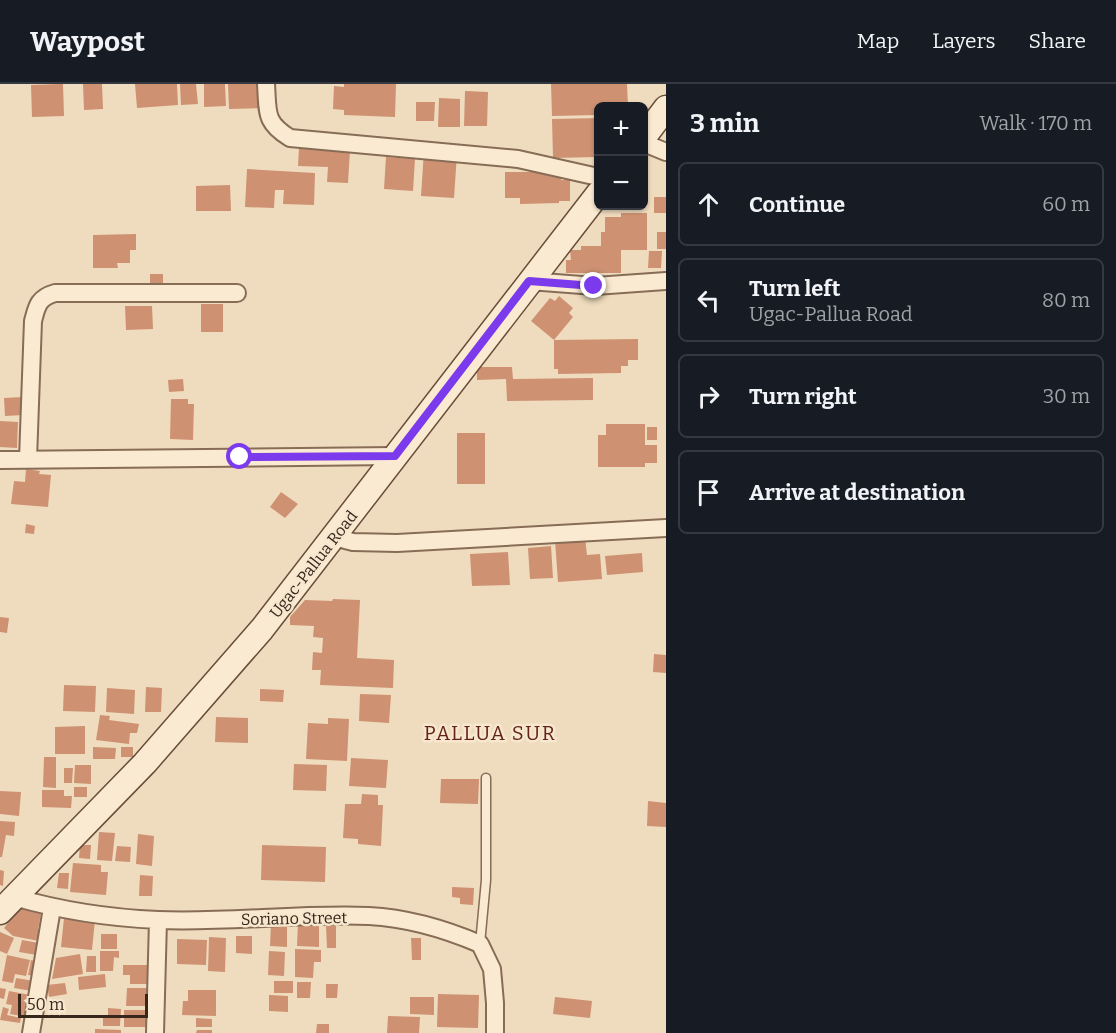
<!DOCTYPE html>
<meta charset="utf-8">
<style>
body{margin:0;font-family:Bitter,serif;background:#20242c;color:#f1f3f6}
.controls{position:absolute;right:18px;top:18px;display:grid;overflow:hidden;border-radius:9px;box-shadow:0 2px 4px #0004}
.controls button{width:54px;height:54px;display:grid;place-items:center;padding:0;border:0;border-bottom:2px solid #363941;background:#171b24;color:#f1f3f6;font:30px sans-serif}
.scale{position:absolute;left:18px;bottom:15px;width:130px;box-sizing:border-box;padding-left:6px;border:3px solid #36261b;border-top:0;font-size:16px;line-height:21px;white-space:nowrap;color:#36261b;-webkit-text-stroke:4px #f6e7ce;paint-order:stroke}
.stop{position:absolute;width:18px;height:18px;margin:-14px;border:4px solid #7c3aed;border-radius:50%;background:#fff}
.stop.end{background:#7c3aed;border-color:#fff;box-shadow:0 2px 6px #0008}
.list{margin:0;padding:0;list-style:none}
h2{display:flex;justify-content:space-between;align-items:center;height:78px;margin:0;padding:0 24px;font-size:26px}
h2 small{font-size:20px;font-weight:400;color:#9ea1a6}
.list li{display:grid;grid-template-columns:39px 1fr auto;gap:18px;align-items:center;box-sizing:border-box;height:84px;margin:0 12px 12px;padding:0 12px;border:2px solid #363941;border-radius:9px}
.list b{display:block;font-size:22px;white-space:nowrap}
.list p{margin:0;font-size:20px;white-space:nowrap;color:#9ea1a6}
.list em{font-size:20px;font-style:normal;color:#9ea1a6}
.icon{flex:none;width:33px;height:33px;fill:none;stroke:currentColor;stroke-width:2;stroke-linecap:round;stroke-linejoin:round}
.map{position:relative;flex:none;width:666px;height:949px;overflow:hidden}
header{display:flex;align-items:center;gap:36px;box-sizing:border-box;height:84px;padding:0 30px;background:#171b24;border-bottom:2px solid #363941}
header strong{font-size:28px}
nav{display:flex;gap:33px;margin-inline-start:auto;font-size:21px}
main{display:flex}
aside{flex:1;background:#171b24}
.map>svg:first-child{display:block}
.building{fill:#ce9172}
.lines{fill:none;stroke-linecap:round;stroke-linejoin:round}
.lane-casing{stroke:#876c56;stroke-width:11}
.street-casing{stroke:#876c56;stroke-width:20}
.secondary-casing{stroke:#694d3a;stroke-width:27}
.lane{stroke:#faead1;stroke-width:8}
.street{stroke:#faead1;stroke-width:16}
.secondary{stroke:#faead1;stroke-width:24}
.route{stroke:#7c3aed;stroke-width:8}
.labels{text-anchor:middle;stroke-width:5;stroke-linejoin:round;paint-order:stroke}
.street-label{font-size:16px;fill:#36261b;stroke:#f6e7ce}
.quarter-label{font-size:20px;letter-spacing:1.5px;fill:#64231a;stroke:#f6e7ce}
</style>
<header>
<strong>Waypost</strong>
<nav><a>Map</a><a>Layers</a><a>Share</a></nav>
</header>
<main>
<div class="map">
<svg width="666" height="949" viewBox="0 0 666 949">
<rect width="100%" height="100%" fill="#efdcbe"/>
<!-- building -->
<path class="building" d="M60,0h3l1,32 -32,1 -1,-32z
M83,0h19l1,25 -19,1z
M135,0h42l1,21 -41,3z
M180,0h16l2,20 -17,1z
M204,0h21l1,22 -22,1z
M228,0h32v24l-31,1z
M344,0h52l-1,33 -51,-2v-5l-11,-1 1,-23 10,1z
M551,0h76l1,22h-30v9l-46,1z
M465,7l23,1 -1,34h-23z
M439,14l21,1v28h-22z
M416,18h19l-1,19h-18z
M598,34v39l-45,1 -1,-39z
M299,64l51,2 -2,33 -21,-1 1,-15 -30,-1z
M424,67l33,3 -3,44 -33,-2z
M386,73l29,2 -2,32 -29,-2z
M247,85l68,4 -1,32 -31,-1 1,-14h-9l-1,18 -29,-1z
M505,88h56v8h9v21h-11v2l-39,1v-6h-15z
M230,101l1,26h-35v-25z
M654,113h12v16h-12z
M621,129h26v37h-26v23h-55v-13h5l-1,-10h11v-4h20v-14h4v-15h16z
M657,148h9v17h-9z
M136,150v16h-6v13h-13l1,5h-25v-33z
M649,167h13l-1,17h-13z
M150,190h13v10h-13z
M559,212l14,12 -4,5 4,4 -19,23 -23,-19 19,-23 5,3z
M201,220h22v28h-22z
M125,222h27l1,23 -27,1z
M638,255v21h-10v6h-7v7l-63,1v-5h-4v-29z
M477,283h35l1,12 80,-1v22l-86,1 -1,-22 -29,1z
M183,295l1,12 -15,1 -1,-12z
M22,313l1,18 -18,1 -1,-18z
M171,315h17v5h6l-1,36 -23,-1z
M0,337l18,1 -1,26 -17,-1z
M606,340h39v21h12v18h-12v4h-47v-32h8z
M647,343h10v13h-10z
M457,349h28v51h-28z
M26,385l14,2 -1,3 12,1 -3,32 -37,-3 3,-23 11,1z
M281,408l17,12 -13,14 -15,-11z
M26,440l9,2 -1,8 -9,-1z
M585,454l2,17 13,-1 2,25 -44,3 -3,-42z
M551,462l2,32 -23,1 -2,-31z
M508,468l2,33 -38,1 -2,-32z
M642,469l1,19 -36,3 -2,-19z
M333,515l27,1 -3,58 37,2 -1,28 -73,-3 1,-15h-9l1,-18 9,1 1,-15 -10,-1 1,-11 -24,-1v-8l15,-17 27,1z
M0,533l9,1 -2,15 -7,-1z
M654,570l12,1v18l-13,-1z
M64,601l32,1 -1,26 -32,-1z
M146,603l16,1 -1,24h-16z
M107,604l28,2 -1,24 -28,-2z
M260,605l24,1 -1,12 -23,-1z
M360,610l31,1 -2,28 -30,-2z
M100,631l10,1 -1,4 30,4 -2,9h-7l-1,11 -33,-4z
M216,633l32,1v25l-33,-1z
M328,634l21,1 -2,42 -41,-2 2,-36 20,1z
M85,642v28h-30v-27z
M93,663l23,1 -1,11h-22z
M121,663h12v10h-12z
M44,673h12v31l-13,-1z
M351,674l37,2 -2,28 -37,-2z
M294,680l33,1 -1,26 -33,-1z
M75,681h16v19l-17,-1z
M64,684h9l-1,15h-8z
M441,695h38l-1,25 -38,-1z
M74,703h13v10h-13z
M42,706h22v6h8l-1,12 -29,-1z
M0,707l21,1 -2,24 -19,-2z
M362,710l16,1v10h5l-2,41 -23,-2v-5l-15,-1 2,-34h16z
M648,717l18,2v24l-19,-1z
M0,737l15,1 -1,14 -8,-1 -4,22h-2z
M99,748l16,1 -3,28 -15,-1z
M138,750l16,2 -2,30 -16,-2z
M80,761h11l-1,14 -11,-1z
M262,761l64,2 -1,35 -64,-2z
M117,762l14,1 -1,15 -15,-1z
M73,779l28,2v7h7l-2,23 -36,-3z
M0,786l4,1 -1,15 -3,-1z
M59,789h10l-1,16 -11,-1z
M140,791l13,1 -1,20h-13z
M452,803l22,1 -1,17 -13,-1v-6l-8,-1z
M23,820l19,4 -4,21 3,1 -2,11 -26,-5 -9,-8z
M64,834l31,2 -3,30 -31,-3z
M298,838h21v25l-22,-1z
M271,839h16v24l-17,-1z
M326,842h10v22h-9z
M0,848l14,6 -7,16 -7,-3z
M101,850h16v15h-16z
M236,852h16v18l-16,-1z
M209,853l17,1 -1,34 -17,-1z
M411,854h10v22h-9z
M177,855l30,1 -1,25 -29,-1z
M22,856l17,3 -2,12 -18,-3z
M295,865l26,1v12h-7l-1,16 -18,-1z
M100,867h19v7l-5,-1 -1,14h-13z
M269,867l16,1 -1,24 -16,-1z
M80,870l3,20 -31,5 4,-21z
M7,871l23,5 -4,16 -11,-2 -2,9 -11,-2z
M87,872h9v16h-10z
M31,876l9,2 -3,14 -9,-1z
M123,881h27l-1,19h-19v-9h-7z
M105,890l1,13 -27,3 -1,-13z
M16,894l18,3 -2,10 -18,-3z
M274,897h19v12h-19z
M297,898h14l-1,16h-13z
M65,899l2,11 -18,3 -2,-12z
M326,900h12l-1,14h-11z
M0,904l6,1 -2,10 -4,-1z
M127,904h22l-1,18h-22z
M188,906h28v26l-34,-1 1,-14h5z
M9,907l21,4 -4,22 -16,-3 2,-9 -6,-1z
M438,910l41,1 -1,33 -41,-1z
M269,911l19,1v16l-19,-1z
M410,913h24v18l-24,-1z
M555,913l37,4 -2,17 -37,-4z
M3,923l6,2 -2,6 14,3 -1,5 -20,-3z
M108,924l13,1 -1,17h-17v-10h5z
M124,926h23l-1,17h-22z
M388,932l32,1 -1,16h-32z
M196,934l16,1v8h-16z
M317,940h12v9h-13z
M95,945l26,1v3h-26z
M197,946h15v3h-16z"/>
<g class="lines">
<defs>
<path id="lane" d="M480,860l6,-64v-102"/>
<path id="street" d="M266,0c2,28 -2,38 24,54l228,21 80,18
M644,59l22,9
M529,197l66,5 71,-5
M28,375l5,-138c4,-15 5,-23 22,-28h182
M0,376l395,-4
M334,453l19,5 44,1 269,-15
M14,813c45,13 97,21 144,23 70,3 141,-7 211,-4 38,2 76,13 111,28l12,25 3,34v30
M31,949l21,-125
M155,949l3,-113"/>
<path id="secondary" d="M644,53l22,-29
M0,828l145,-149 117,-134 336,-435"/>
</defs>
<!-- lane casing -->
<use href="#lane" class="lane-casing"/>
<!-- street casing -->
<use href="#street" class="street-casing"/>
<!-- secondary casing -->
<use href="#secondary" class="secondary-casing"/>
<!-- lane -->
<use href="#lane" class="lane"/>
<!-- street -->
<use href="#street" class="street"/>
<!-- secondary -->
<use href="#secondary" class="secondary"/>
</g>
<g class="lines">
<!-- route -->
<path class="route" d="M240,373l155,-1 134,-175 65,5"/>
</g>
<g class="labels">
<!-- street labels -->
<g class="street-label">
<text transform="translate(313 480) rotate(-52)" y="6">Ugac-Pallua Road</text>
<text transform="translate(294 834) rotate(-1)" y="6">Soriano Street</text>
</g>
<!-- quarter labels -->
<g class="quarter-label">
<text x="490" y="656">PALLUA SUR</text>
</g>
</g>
</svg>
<div class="controls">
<button>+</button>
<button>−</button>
</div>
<div class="scale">50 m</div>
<div class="stop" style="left:240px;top:373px"></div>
<div class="stop end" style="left:594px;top:202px"></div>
</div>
<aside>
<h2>3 min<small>Walk · 170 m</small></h2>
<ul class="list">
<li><svg class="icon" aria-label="ahead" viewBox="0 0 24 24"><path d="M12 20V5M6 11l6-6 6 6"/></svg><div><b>Continue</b></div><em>60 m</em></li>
<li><svg class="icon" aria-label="left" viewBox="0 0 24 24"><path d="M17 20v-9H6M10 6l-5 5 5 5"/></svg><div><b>Turn left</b><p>Ugac-Pallua Road</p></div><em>80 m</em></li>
<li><svg class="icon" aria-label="right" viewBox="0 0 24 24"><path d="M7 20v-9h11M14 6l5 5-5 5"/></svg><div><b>Turn right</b></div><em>30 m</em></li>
<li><svg class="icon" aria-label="arrive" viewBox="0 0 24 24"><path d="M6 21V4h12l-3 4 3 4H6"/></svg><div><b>Arrive at destination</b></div></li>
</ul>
</aside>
</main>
